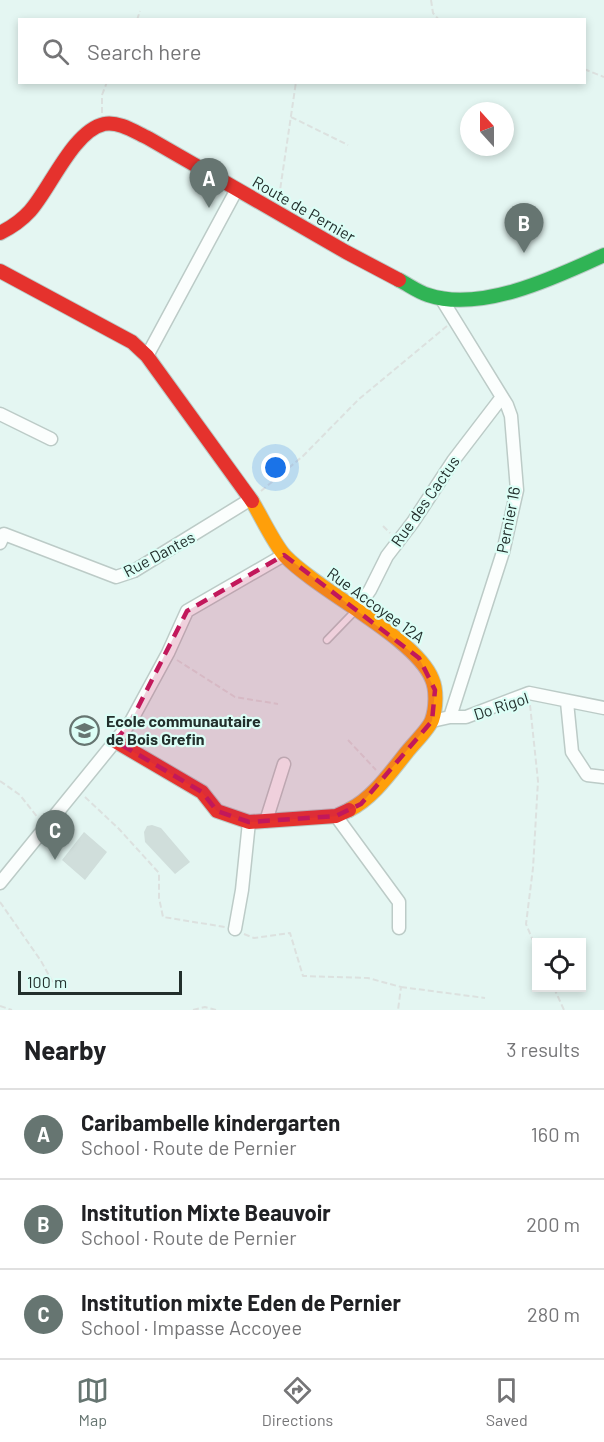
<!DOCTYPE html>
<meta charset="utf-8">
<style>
body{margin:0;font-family:Barlow,sans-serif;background:#f2f2f2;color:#202124}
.controls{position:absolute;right:18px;bottom:18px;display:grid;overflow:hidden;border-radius:0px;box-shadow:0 3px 9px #0003}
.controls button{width:54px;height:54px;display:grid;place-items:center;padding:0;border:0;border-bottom:2px solid #e0e0e0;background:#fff;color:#202124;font:30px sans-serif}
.compass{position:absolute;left:460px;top:102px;width:54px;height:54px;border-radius:50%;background:#fff;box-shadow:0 3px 9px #0003;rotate:339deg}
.scale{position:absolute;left:18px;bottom:15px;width:164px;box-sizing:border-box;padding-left:6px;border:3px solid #222f2c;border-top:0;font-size:16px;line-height:21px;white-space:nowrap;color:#222f2c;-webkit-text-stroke:4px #dcfef6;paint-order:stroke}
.you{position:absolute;left:276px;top:468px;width:21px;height:21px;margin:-15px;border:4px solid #fff;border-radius:50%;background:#1a73e8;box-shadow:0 0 0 9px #1a73e833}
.badge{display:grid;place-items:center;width:39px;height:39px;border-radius:50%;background:#667571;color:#fff;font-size:20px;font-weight:700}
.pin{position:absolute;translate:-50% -50px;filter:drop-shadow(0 2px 3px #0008)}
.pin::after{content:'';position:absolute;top:32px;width:21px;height:18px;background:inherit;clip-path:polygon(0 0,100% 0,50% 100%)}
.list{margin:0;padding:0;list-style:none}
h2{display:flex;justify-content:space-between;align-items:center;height:78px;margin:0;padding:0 24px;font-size:26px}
h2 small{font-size:20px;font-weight:400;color:#757577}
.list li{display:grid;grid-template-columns:39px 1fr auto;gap:18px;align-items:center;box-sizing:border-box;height:90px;padding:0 24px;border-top:2px solid #e0e0e0}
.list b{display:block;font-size:22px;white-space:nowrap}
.list p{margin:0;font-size:20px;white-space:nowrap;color:#757577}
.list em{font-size:20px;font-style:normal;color:#757577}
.icon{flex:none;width:33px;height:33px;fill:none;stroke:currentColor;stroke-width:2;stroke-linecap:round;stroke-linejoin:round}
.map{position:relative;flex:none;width:604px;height:1010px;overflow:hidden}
.search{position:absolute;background:#fff;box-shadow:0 3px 9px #0003;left:18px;right:18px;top:18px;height:66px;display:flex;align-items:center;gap:15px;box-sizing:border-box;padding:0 21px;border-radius:0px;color:#757577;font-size:22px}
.sheet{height:348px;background:#fff}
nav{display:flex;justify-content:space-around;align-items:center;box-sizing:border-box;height:84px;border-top:2px solid #e0e0e0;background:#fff;font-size:16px;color:#757577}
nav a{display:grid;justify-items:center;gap:3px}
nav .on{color:#667571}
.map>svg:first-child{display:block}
.building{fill:#d0dedb}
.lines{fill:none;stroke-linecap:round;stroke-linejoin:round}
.lane-casing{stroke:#bccbc7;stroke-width:9}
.street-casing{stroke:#bccbc7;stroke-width:15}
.fast-casing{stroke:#bccbc7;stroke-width:16}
.slow-casing{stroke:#bccbc7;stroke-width:16}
.jam-casing{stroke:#bccbc7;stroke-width:16}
.path{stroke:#dce1df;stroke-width:2;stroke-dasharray:6 3;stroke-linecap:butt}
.lane{stroke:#fbfefd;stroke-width:6}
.street{stroke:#fbfefd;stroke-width:12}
.fast{stroke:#30b455;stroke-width:14}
.slow{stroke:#ff9f0a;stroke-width:14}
.jam{stroke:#e5322d;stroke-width:14}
.marked{fill:#c2185b;fill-opacity:0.2;stroke:#c2185b;stroke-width:4.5;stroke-dasharray:12 8;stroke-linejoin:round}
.labels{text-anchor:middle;stroke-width:4.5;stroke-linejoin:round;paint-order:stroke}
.street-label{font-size:16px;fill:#222f2c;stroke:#dcfef6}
.poi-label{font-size:16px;font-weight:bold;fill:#222f2c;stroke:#dcfef6;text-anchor:start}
</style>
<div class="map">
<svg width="604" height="1010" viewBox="0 0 604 1010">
<rect width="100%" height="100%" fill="#e4f6f2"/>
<!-- building -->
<path class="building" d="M152,825l9,3 29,34 -15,12 -30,-32 -1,-10 3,-6z
M84,832l23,20 -22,28 -23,-20z"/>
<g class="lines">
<defs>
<path id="lane" d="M327,640l29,-30"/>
<path id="street" d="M441,298l66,107 4,11 6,74 -14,62 -53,165
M147,356l90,-167
M0,414l51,25
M0,543l4,-9 112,43 18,-6 117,-72
M356,610l14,-20 17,-34 26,-34 40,-61 49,-64
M567,702l5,50 15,23 17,2
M432,721l18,-4h16l63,-24 75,15
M336,816l63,86v26
M266,821l18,-57
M0,883l130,-160 38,-70 19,-42 97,-56
M235,929l7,-39 7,-68"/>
<path id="fast" d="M399,280c10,5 19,12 29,15 53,18 128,-18 176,-40"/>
<path id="slow" d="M252,501c9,15 22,43 33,55 35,36 131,82 147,123 5,11 4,30 0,41 -3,9 -19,24 -25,32 -17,21 -34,46 -58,58"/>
<path id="jam" d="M0,233c12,-6 21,-12 30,-22 20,-22 43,-80 74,-87 15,-3 31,8 44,14l198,114 53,28
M0,271l132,71 15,14 105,145
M115,741l87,51 15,19 32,11 87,-6 13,-6"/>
</defs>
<!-- lane casing -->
<use href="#lane" class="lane-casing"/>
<!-- street casing -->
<use href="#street" class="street-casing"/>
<!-- fast casing -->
<use href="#fast" class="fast-casing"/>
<!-- slow casing -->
<use href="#slow" class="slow-casing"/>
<!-- jam casing -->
<use href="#jam" class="jam-casing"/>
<!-- path -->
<path class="path" d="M431,0l2,13 6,7
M137,20l3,-9
M306,20v-1
M584,69l20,8
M102,113v-18l5,-13
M291,117l57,28
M279,197l17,-115
M261,491l42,-35 56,-57 88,-73
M383,526l7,7
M177,660l58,37 43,7
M530,705l8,76 -5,87 -7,56 10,24
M348,740l28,30
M0,781l20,14 18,23
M85,797l34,32 40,44v25l4,19 62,10
M0,902l41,59 15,27
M244,934l10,4 36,-5 13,43 65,2 33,9 -3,23
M401,987l84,11
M554,988l10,22
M0,1006l12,4
M193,1010l12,-3 11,3"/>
<!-- lane -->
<use href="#lane" class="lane"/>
<!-- street -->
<use href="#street" class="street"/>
<!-- fast -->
<use href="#fast" class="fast"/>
<!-- slow -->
<use href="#slow" class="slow"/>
<!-- jam -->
<use href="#jam" class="jam"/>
</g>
<!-- marked area -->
<path class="marked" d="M284,555l135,103 16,32 -3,31 -71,83 -25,12 -87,6 -32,-11 -15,-19 -87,-51 15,-18 57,-112z"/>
<!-- icons -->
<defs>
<symbol id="school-ring" viewBox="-11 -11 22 22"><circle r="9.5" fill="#dcfef6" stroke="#667571" stroke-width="1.5"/><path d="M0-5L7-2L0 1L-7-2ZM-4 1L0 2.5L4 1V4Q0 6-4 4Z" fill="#667571"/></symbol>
</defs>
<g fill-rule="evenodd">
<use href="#school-ring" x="68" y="714" width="33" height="33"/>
</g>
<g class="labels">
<!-- street labels -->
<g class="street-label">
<text transform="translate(304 209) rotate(30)" y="6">Route de Pernier</text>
<text transform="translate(425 501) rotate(-55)" y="6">Rue des Cactus</text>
<text transform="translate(508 520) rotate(-79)" y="6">Pernier 16</text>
<text transform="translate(159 554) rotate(-28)" y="6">Rue Dantes</text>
<text transform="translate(376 605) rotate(36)" y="6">Rue Accoyee 12A</text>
<text transform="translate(501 706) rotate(-18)" y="6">Do Rigol</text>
</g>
<!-- poi labels -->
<g class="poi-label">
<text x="106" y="727">Ecole communautaire<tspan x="106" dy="18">de Bois Grefin</tspan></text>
</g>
</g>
</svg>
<div class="controls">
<button><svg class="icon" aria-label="locate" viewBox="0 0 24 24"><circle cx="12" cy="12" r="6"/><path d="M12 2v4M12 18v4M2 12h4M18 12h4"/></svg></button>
</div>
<svg class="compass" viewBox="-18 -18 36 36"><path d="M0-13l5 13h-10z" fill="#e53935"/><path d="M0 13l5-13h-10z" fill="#757577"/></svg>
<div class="scale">100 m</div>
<div class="you"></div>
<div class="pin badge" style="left:209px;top:208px">A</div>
<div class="pin badge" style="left:524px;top:253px">B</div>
<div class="pin badge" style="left:55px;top:860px">C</div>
<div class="search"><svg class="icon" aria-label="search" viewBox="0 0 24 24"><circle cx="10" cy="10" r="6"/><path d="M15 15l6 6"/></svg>Search here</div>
</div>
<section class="sheet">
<h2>Nearby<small>3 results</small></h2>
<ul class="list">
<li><span class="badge">A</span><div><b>Caribambelle kindergarten</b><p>School · Route de Pernier</p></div><em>160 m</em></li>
<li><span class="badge">B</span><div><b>Institution Mixte Beauvoir</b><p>School · Route de Pernier</p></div><em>200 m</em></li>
<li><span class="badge">C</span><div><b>Institution mixte Eden de Pernier</b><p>School · Impasse Accoyee</p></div><em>280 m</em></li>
</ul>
</section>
<nav>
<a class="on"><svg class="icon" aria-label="map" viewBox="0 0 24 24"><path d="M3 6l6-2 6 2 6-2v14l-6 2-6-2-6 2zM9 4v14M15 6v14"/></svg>Map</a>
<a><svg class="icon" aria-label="directions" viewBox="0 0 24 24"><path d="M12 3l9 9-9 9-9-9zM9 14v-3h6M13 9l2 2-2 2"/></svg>Directions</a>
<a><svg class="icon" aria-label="saved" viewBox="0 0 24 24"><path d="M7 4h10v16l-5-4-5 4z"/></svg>Saved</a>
</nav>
